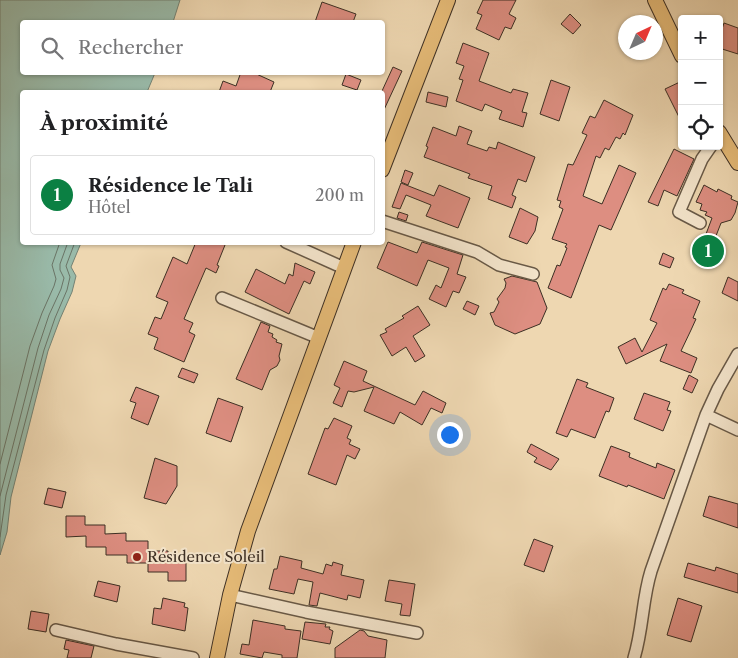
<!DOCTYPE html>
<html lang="fr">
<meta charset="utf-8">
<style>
body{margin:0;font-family:"Libre Caslon Text",serif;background:#f6f6f6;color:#202124}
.controls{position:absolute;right:15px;top:15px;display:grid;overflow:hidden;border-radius:5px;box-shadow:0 1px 4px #0004}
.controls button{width:45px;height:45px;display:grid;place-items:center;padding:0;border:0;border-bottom:1px solid #e0e0e0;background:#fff;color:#202124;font:25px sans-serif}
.compass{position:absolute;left:618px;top:15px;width:45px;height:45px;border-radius:50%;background:#fff;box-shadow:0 1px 4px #0004;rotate:44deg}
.you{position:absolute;left:449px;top:434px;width:18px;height:18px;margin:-12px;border:4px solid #fff;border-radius:50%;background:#1a73e8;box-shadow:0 0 0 8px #1a73e833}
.badge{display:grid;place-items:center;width:32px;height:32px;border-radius:50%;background:#0b8043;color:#fff;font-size:16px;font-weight:700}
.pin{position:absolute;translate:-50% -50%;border:2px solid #fff;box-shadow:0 1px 5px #0006}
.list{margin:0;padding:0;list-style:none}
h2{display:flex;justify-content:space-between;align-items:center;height:65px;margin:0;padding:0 20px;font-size:21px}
h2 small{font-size:16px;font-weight:400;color:#757577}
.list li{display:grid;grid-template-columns:32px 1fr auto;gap:15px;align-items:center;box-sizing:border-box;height:80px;margin:0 10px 10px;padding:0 10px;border:1px solid #e0e0e0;border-radius:5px}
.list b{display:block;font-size:19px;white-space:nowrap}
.list p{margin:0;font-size:16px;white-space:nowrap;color:#757577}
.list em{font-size:16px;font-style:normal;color:#757577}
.icon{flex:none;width:28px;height:28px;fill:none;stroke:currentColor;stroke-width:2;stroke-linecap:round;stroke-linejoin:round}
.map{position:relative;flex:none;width:738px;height:658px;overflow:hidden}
.search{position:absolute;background:#fff;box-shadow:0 1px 4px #0004;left:20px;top:20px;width:365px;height:55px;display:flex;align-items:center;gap:12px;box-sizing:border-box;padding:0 18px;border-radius:5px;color:#757577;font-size:19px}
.panel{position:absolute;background:#fff;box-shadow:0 1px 4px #0004;left:20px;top:90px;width:365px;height:155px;border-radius:5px}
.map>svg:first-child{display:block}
.water{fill:#99baa9;stroke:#748274}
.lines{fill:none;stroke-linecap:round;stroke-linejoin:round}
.shore{stroke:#6a7466;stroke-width:1}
.building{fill:#dd8e81;stroke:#3c2f24}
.minor-casing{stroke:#685947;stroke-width:14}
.major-casing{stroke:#3c2f24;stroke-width:16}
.minor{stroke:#f4e5cc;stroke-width:11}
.major{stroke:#e7bc78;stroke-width:14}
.poi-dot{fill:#8f2418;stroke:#f4e5cc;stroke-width:2}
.labels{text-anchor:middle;stroke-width:4;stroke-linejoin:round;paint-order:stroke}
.poi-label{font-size:15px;fill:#3c2f24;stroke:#f4e5cc;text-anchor:start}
</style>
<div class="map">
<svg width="738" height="658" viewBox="0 0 738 658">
<rect width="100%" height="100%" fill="#eed7b1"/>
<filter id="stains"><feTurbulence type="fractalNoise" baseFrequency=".004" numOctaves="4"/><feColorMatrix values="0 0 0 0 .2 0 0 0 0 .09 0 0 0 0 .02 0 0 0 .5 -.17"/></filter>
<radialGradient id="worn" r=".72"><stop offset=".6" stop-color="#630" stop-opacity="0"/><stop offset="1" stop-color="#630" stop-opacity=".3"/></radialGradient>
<!-- water -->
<path class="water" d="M0,0h180l-7,22h-151v50l133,1 -8,19h-125v150l59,1 -10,24 5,9 -4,16 -12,27 -12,32 -37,146 -4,35 -7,23z"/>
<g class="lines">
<!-- shore -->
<path class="shore" d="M0,464l30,-118 12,-33 12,-27 2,-7 -4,-14 8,-23
M0,496l38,-148 11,-33 12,-26 3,-11 -4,-8v-6l8,-22
M0,537l6,-42 38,-145 11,-32 12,-28 3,-13 -4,-11 9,-24"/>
</g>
<!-- building -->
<path class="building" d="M483,0h33l-7,14 7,4 -5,11 -6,-2 -6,13 -23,-11 6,-14 -5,-2z
M322,2l34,12 -3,8h-38z
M570,14l11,11 -8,9 -12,-10z
M724,23l14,5v26l-19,-6v-10z
M463,43l26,10 -10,28 32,12 2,-4 15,4 -6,19 5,1 -4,14 -24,-8 3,-8 -17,-7 -3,7 -26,-10 7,-21 -4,-1 5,-13 -8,-3z
M393,67l9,4 -20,43v-23z
M241,72h11l22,10 -4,10h-51l4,-11 13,5z
M346,74l15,6 -4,10 -15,-5z
M551,80l19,7 -11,34 -19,-7z
M682,81v42l-17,-34z
M428,92l20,5 -2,10 -20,-5z
M604,100l29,15 -8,20 -2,-2 -3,6 -4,-2 -7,13 -4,-2 -5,10 -4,-2 -13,40 19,8 17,-39 17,8 -25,57 -12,-5 -28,73 -23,-10 9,-23 3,1 7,-18 -2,-1 2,-3 -15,-5 11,-30 -4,-2 2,-6 -4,-1 11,-36 5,1 14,-30 -5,-2 8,-17 5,2z
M459,126l13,5 -5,13 20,7 2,-4 7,2 2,-7 37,15 -9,25 -8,-3 -6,16 4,2 -4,11 -24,-9 4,-13 -24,-8 2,-4 -46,-17 4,-10 -2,-1 7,-19 23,9z
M674,149l20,10 -17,37 -13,-6 -6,16 -10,-4z
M405,170l8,3 -5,12 -7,-3z
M401,183l33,13 5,-11 31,13 -12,30 -32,-12 5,-11 -25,-10 -6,14 -8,-2z
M704,185l13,7 1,-3 14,7 -1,3 7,3 -3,11 -4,7 -10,3 -7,18 9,5 -10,20 -19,-10 7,-15 2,1 9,-24 -7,-3 2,-3 -7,-2 2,-6 -6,-2z
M520,208l18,9 -3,14 -8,13 -18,-7z
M399,212l9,3 -2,6 -9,-3z
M196,242h25l4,3 -8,20 2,1 -3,7 -10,-5 -22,51 9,4 -4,9 6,3 -11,27 -30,-13 4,-11 -10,-4 7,-17 6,2 7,-17 -12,-5 17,-40 14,7z
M388,242l29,11 5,-11 41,13 -6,19 9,3 -7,16 -6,-2 -7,16 -17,-8 7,-14 5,3 8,-20 -21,-8 -11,26 -40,-18z
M663,253l11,5 -4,10 -11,-4z
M295,263l20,9 -5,12 -6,-3 -15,33 -44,-22 11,-23 29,15 4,-10 4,2z
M512,276l25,6 10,26 -7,16 -25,10 -20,-9 -5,-12 4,-1 5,-10 -2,-3 8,-11 1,-5 -2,-4z
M728,277l10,5v19l-16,-8z
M669,284l15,6 -2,3 18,8 -7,17 3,1 -5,11 -10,21 16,7 -6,15 -31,-12 7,-17 -41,20 -8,-17 17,-9 7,14 15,-29 -7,-3 13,-32 3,2z
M467,301l12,5 -4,9 -12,-6z
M418,306l12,19 -17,11 12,20 -10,6 -9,-15 -14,9 -12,-21 7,-3 -2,-3 19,-11 -2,-2z
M261,322l9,4 -2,6 5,2 -1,3 5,3 -1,2 6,2 -3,12 1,4 -3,6 -7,4 -8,20 -26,-11z
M344,361l23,10 -4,10 52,24 8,-14 23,12 -4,10 -11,-5 -9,17 -22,-13 -6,12 -30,-13 10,-24 -20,5 -6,-1 -6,16 -9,-4 7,-15 -6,-3z
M182,368l16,6 -4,9 -16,-6z
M689,375l9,5 -6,13 -9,-4z
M577,379l11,4 -2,4 28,11 -5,14 -3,-1 -11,27 -24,-9 -4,8 -11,-4z
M136,387l23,9 -11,29 -17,-7 5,-15 -6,-2z
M644,393l26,9 -3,8 4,1 -8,20 -29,-12z
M218,398l25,9 -12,35 -25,-9z
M334,418l18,8 -5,12 4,2 -2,4 11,5 -5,10 -8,-4 -11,30 -28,-11 17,-46 3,1z
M531,444l28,15 -8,11 -17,-8 3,-4 -10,-6z
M611,446l19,7 -1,4 27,11 1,-5 18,7 -11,29 -36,-14 -1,2 -28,-11z
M155,458l22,8v20l-11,18 -22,-6z
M48,488l18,4 -4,16 -18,-4z
M709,496l29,8v24l-35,-12z
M66,516h19v9h20v9l21,-1v8h22v10h20v10h18v20h-18v-9h-20v-9h-21v-8h-21v-8h-20v-11l-20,1z
M534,539l19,7 -9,26 -20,-7z
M280,556l22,5 -1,7 22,6 3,-10 6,2 1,-4 10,3 -2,10 23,5 -4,18 -12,-3 -1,5 -27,-7 -3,13 -8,-1 4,-23 -15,-3 -4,15 -25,-5 5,-20h3z
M688,563l27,8 1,-4 22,7v19l-54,-16z
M389,580l26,4 -5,32 -10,-1 2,-11 -17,-3z
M98,581l22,5 -3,16 -23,-6z
M163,598l22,5 -1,4 4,1 -3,23 -33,-7 2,-16 7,1z
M678,598l24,8 -11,36 -24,-7z
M31,611l18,3 -3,18 -18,-3z
M253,620l32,6v3l16,2 -4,27h-15v-3l-18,-3 -2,6 -22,-4 2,-10 7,1z
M305,622l21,2 -1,3h5l-1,2 4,2 -3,13 -28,-5z
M360,630l4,1 4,5 19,4 -2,18h-50v-10z
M66,640l28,6 -3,12h-24l2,-8 -5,-1z"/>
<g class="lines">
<defs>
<path id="minor" d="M382,221l95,31 22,13 34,9
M700,223l-21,-11 23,-53 9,-13
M286,242l58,26
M222,298l97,40
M706,415l32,15
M230,595l76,17 111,21
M56,630l60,14 77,14
M634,658c9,-29 8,-58 17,-87l55,-156 12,-26 20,-35"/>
<path id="major" d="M655,0l27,56
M719,132l19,31
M382,170l66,-170
M217,658l13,-63 18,-64 106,-289"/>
</defs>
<!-- minor casing -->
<use href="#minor" class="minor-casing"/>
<!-- major casing -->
<use href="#major" class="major-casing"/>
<!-- minor -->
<use href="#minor" class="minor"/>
<!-- major -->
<use href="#major" class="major"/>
</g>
<!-- markers -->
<circle class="poi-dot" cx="137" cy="557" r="5"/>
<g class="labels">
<!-- poi labels -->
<g class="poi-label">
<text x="147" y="562">Résidence Soleil</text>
</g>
</g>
<rect width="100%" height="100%" filter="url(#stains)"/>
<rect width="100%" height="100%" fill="url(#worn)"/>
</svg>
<div class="controls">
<button>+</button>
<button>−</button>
<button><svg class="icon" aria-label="locate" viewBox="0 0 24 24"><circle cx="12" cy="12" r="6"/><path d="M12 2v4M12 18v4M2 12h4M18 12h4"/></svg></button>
</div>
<svg class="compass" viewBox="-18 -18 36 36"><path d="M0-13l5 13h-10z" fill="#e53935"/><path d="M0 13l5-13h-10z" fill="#757577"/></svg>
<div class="you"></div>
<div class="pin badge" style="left:708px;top:251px">1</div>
<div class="search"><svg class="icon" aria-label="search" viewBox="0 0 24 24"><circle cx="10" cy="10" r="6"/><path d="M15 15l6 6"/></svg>Rechercher</div>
<section class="panel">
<h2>À proximité<small></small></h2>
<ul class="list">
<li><span class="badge">1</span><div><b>Résidence le Tali</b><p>Hôtel</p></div><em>200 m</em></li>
</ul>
</section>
</div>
